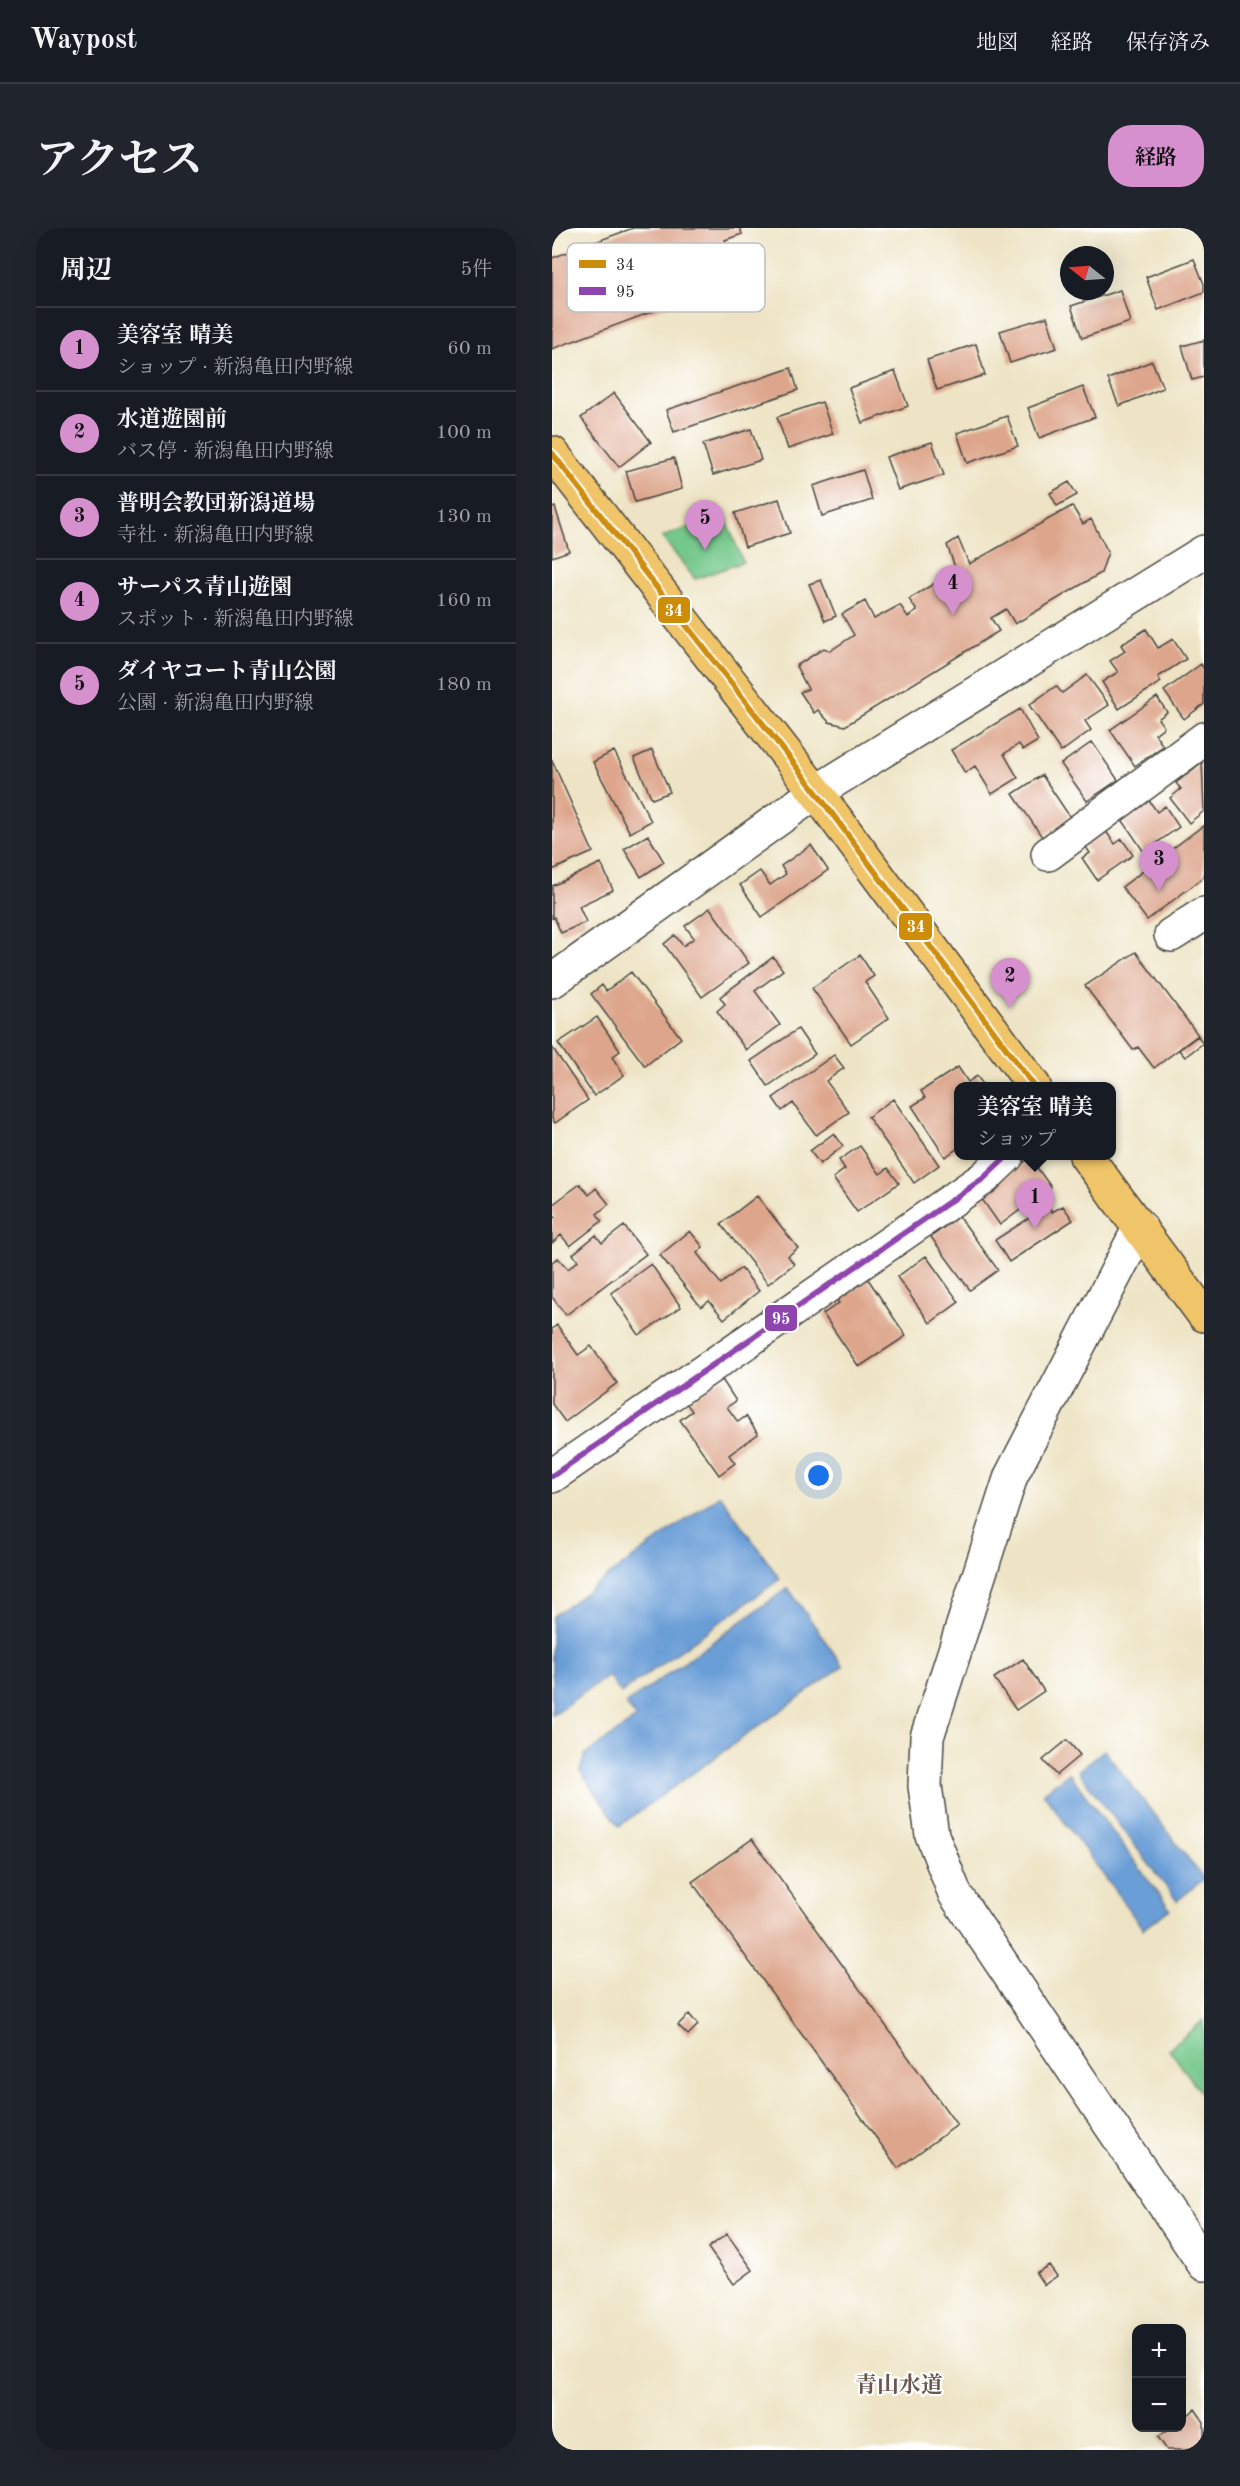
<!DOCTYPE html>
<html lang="ja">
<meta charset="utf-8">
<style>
body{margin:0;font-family:"Old Standard TT","Noto Serif JP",serif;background:#20242c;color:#f1f3f6}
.controls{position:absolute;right:18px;bottom:18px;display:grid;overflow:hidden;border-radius:12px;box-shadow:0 6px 24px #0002}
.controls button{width:54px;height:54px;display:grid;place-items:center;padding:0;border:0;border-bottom:2px solid #363941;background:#171b24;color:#f1f3f6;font:30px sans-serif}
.compass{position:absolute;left:508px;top:18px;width:54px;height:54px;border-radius:50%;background:#171b24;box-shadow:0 6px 24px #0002;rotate:287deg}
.you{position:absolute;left:267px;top:1248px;width:21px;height:21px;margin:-15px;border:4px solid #fff;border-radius:50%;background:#1a73e8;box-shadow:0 0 0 9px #1a73e833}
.badge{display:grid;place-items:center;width:39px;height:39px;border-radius:50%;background:#d690ce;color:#111;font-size:20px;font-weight:700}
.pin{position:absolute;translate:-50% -50px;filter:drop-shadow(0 2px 3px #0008)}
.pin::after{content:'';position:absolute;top:32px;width:21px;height:18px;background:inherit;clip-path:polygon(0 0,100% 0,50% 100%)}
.popup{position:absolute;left:402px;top:854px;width:162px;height:78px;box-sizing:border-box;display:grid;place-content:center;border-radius:12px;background:#171b24;filter:drop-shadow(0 2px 4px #0005);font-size:20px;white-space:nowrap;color:#9ea1a6}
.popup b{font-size:22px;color:#f1f3f6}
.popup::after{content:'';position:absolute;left:50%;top:100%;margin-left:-12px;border:12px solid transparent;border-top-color:#171b24}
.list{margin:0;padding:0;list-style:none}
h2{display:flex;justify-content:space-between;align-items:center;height:78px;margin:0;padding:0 24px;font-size:26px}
h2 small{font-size:20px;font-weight:400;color:#9ea1a6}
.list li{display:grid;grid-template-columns:39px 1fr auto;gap:18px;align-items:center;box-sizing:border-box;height:84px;padding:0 24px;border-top:2px solid #363941}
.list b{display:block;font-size:22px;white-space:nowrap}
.list p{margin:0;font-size:20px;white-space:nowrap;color:#9ea1a6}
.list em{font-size:20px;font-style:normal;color:#9ea1a6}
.map{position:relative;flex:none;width:652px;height:2222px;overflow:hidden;border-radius:24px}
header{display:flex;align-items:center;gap:36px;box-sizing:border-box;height:84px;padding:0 30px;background:#171b24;border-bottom:2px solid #363941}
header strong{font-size:28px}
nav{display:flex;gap:33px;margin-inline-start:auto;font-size:21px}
.intro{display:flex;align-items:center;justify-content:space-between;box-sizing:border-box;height:144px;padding:0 36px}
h1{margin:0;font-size:42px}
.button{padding:15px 27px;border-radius:24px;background:#d690ce;color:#111;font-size:21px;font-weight:700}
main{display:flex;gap:36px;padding:0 36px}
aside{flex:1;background:#171b24;border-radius:24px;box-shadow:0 6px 24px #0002}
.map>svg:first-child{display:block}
.green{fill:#75c88b;stroke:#507a5b;stroke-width:1.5}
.water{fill:#6b9ed7;stroke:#4b6481;stroke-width:1.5}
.building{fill:#dda58b}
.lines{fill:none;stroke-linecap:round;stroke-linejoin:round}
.minor-casing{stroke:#484742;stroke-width:36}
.major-casing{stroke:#484742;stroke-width:36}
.minor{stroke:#fff;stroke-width:33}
.major{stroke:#f0c469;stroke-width:33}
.bus-1-casing{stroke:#fff;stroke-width:10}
.bus-2-casing{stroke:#fff;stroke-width:10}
.bus-1{stroke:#ce8d09;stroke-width:6}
.bus-2{stroke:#8e44ad;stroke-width:6}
.labels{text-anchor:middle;stroke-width:4.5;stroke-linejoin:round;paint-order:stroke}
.neighbourhood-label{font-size:22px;font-weight:bold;fill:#69564d;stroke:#fff}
.key{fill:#fff;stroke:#bfbfbf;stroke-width:1.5}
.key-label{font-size:16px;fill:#2b2b2b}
.line-badge{stroke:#fff;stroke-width:2}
.badge-label{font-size:16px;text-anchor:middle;font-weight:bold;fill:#fff}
</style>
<header>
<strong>Waypost</strong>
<nav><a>地図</a><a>経路</a><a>保存済み</a></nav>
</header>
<div class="intro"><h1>アクセス</h1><a class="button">経路</a></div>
<main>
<aside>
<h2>周辺<small>5件</small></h2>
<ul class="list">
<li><span class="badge">1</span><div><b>美容室 晴美</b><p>ショップ · 新潟亀田内野線</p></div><em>60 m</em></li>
<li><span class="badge">2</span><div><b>水道遊園前</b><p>バス停 · 新潟亀田内野線</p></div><em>100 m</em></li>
<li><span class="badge">3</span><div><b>普明会教団新潟道場</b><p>寺社 · 新潟亀田内野線</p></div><em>130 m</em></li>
<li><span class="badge">4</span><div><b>サーパス青山遊園</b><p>スポット · 新潟亀田内野線</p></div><em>160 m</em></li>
<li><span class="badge">5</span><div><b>ダイヤコート青山公園</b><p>公園 · 新潟亀田内野線</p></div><em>180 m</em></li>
</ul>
</aside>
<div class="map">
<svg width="652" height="2222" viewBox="0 0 652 2222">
<rect width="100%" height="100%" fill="#fff"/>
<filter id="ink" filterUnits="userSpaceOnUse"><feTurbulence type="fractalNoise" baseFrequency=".0167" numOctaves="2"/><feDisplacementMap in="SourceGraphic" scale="12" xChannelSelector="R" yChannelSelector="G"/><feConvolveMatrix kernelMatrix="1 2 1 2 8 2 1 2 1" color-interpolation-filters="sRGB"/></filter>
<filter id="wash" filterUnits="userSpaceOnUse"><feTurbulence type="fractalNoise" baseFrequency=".008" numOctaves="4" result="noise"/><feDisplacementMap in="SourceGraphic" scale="24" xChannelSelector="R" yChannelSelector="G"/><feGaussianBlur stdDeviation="1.35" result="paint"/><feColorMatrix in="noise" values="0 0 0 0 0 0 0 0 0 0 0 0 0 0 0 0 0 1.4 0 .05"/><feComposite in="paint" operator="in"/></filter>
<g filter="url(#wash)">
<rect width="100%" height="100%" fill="#eee4c5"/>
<!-- green -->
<path class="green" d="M172,287l19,47 -48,17 -33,-42z
M652,1792v77l-35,-48z"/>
<!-- water -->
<path class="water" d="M168,1267l60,84 -159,114 -13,-17 -56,39v-98z
M236,1360l55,78 -224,160 -39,-55 5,-16 51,-37 -10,-14z
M552,1522l100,129 -27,22 -99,-130z
M517,1545l101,136 -27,20 -100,-136z"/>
<g id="blocks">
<!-- building -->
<path class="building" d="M81,0h107l2,6 -17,6 15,39 -188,70v-91z
M642,31l10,25v8l-46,18 -12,-33z
M568,62l10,32 -48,16 -11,-32z
M495,89l10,31 -47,15 -10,-32z
M652,112v37l-12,3 -10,-34z
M424,116l9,31 -48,15 -10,-30z
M600,133l11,27 -44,18 -11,-27z
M239,140l7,22 -124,42 -8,-22z
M343,143l13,35 -46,17 -13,-35z
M531,159l12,30 -56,21 -11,-30z
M62,165l37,49 -32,25 -38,-49z
M270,174l11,32 -45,15 -11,-32z
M455,188l11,30 -51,17 -10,-30z
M199,201l10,31 -48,15 -10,-31z
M380,214l12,33 -46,15 -12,-33z
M122,230l8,31 -47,13 -9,-31z
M311,242l9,30 -50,16 -9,-30z
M517,254l8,13 -20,11 -7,-13z
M227,271l11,34 -45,14 -10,-34z
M520,278l11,18 8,-5 17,33 -7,21 -86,51 -9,-15 -15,9 8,13 -154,95 -16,-4 -11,-12 -4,3 -14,-21 8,-3 -12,-23 28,-18 6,3 24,-16 -12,-21 23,-13 9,18 26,-14 8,12 9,-6 -8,-12 47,-29 -9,-25 11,-7 11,26z
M3,279l14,44 -17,6v-49z
M269,352l15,36 -11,5 -16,-37z
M594,401l12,19 15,-9 13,20 -28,18 3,5 -42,27 -17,-27 16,-10 -8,-11 15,-10 -4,-6z
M649,436l3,5v35l-20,15 -20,-28z
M535,447l22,30 -24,16 6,9 -30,22 -32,-47 27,-19 6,7z
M605,469l10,15 -9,7 6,8 -9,7 8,12 -28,20 -25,-36z
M468,481l18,32 -15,9 -4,-6 -15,10 14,24 -26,16 -17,-28 -10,7 -14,-23z
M540,514l26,38 -31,21 -26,-37z
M100,522l18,42 -18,7 -18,-41z
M62,523l37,70 -21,12 -37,-71z
M0,532l41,92 -41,18z
M650,534l2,49 -15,12 -19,-25 11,-9 -5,-6z
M490,547l28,42 -28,20 -29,-43z
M596,571l9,13 8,-6 14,21 -35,25 -23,-34z
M652,597v52l-57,43 -25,-33z
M553,602l10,14 7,-5 11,16 -36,25 -15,-22 8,-5 -6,-9z
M96,607l16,27 -23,15 -17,-28z
M259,617l17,25 -66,47 -22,-32 20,-14 10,14 16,-11 -5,-8z
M49,635l12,27 -34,16 7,16 -25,11 -7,-16 -2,1v-32z
M158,680l39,55 -47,34 -38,-53 11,-9 8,11 11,-8 -9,-12z
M584,724l62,83 -44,33 -16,-21 -5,3 -48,-64z
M308,727l14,21 -9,6 24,36 -38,26 -39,-56z
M221,729l10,13 -28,21 25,34 -34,25 -29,-39 8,-7 -5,-7z
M79,744l50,66 -36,28 -54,-72 11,-9 4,6z
M45,789l23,34 -8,6 12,18 -30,21 -36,-53z
M246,801l17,25 -47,32 -17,-25z
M646,808l5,7 -18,14 -6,-7z
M0,819l36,53 -33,23 -3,-4z
M282,827l10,13 -18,13 23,31 -33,23 -23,-32 -11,8 -9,-13z
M406,839l10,15 9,-6 7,10h-26v62l-13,9 -33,-51 13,-8 -4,-7z
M341,871l46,66 -25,18 -46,-66z
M282,905l9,13 -23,18 -10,-13z
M308,918l20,28 8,-6 11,15 -42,29 -24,-34 12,-9 -6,-9z
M478,930l21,29 -51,38 -21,-30z
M28,956l9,11 7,-7 13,16 -12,10 5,7 -32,25 -9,-11 -9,8v-24l3,-2 -3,-4v-8z
M205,968l41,52 -10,8 6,8 -26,20 -47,-60z
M496,978l4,6 11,-6 10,14 -64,42 -14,-22z
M407,988l39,54 -28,20 -39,-53z
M72,998l22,28 -80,61 -14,-18v-35l6,-4 10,11 10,-8 -5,-7 23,-19 6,8z
M138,1003l13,16 -6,6 24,31 20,-16 18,23 -35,28 -15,-18 -8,6 -41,-52z
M374,1028l33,46 -29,21 -33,-46z
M99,1036l30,43 -42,28 -28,-42z
M314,1048l40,60 -47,31 -36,-53 16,-11 -4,-6z
M5,1097l21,30 13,-9 26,37 -52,39 -13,-18v-75z
M169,1150l15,23 -9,6 11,15 8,-6 12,18 -29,21 6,8 -16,12 -39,-55 12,-9 -6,-8z
M471,1431l21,32 -28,19 -22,-32z
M515,1512l13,15 -24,20 -13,-15z
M200,1611l205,286 -59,43 -206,-286z
M137,1786l9,11 -10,10 -10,-10z
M175,2006l26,36 -19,14 -26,-36z
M497,2037l8,11 -13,9 -8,-12z
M643,2181l9,13v28h-37l-9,-13 13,-9h11v-8z"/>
</g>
</g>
<g filter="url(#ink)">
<use href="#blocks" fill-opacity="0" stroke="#484742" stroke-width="1.5"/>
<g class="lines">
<defs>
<path id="minor" d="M496,626l156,-115
M619,707l33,-21
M0,753l264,-189 388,-240
M588,999l-129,249 -84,261 -2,49 7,49 23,59 249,370
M0,1248l432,-298 23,-22"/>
<path id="major" d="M0,225l264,339 218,294
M534,928l118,159"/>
</defs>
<!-- minor casing -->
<use href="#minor" class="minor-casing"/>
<!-- major casing -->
<use href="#major" class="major-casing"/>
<!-- minor -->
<use href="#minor" class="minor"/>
<!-- major -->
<use href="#major" class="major"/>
<defs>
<path id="bus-1" d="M0,225l264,339 218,294"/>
<path id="bus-2" d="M0,1248l432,-298 23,-22"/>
</defs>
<!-- bus-1 casing -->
<use href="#bus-1" class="bus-1-casing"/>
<!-- bus-2 casing -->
<use href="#bus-2" class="bus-2-casing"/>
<!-- bus-1 -->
<use href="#bus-1" class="bus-1"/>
<!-- bus-2 -->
<use href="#bus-2" class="bus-2"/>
</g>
</g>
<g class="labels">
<!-- neighbourhood labels -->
<g class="neighbourhood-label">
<text x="347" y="2164">青山水道</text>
</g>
</g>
<!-- legend -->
<rect x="15" y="15" width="198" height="69" rx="9" class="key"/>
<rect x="27" y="32" width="27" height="8" fill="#ce8d09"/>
<rect x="27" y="59" width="27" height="8" fill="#8e44ad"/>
<g class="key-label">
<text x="64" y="42">34</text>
<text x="64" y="69">95</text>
</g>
<g class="line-badge">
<rect x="105" y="368" width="34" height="28" rx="6" fill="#ce8d09"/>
<rect x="346" y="684" width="35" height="29" rx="6" fill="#ce8d09"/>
<rect x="212" y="1076" width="34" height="28" rx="6" fill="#8e44ad"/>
</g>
<g class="badge-label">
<text x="122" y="388">34</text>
<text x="364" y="704">34</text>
<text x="229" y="1096">95</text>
</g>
</svg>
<div class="controls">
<button>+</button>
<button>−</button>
</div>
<svg class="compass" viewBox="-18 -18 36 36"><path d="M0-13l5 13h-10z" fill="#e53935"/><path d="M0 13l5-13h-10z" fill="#9ea1a6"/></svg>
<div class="you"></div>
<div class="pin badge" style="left:483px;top:1001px">1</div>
<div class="popup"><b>美容室 晴美</b>ショップ</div>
<div class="pin badge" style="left:458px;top:780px">2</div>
<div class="pin badge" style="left:607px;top:663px">3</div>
<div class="pin badge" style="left:401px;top:387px">4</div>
<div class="pin badge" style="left:153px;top:322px">5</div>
</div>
</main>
